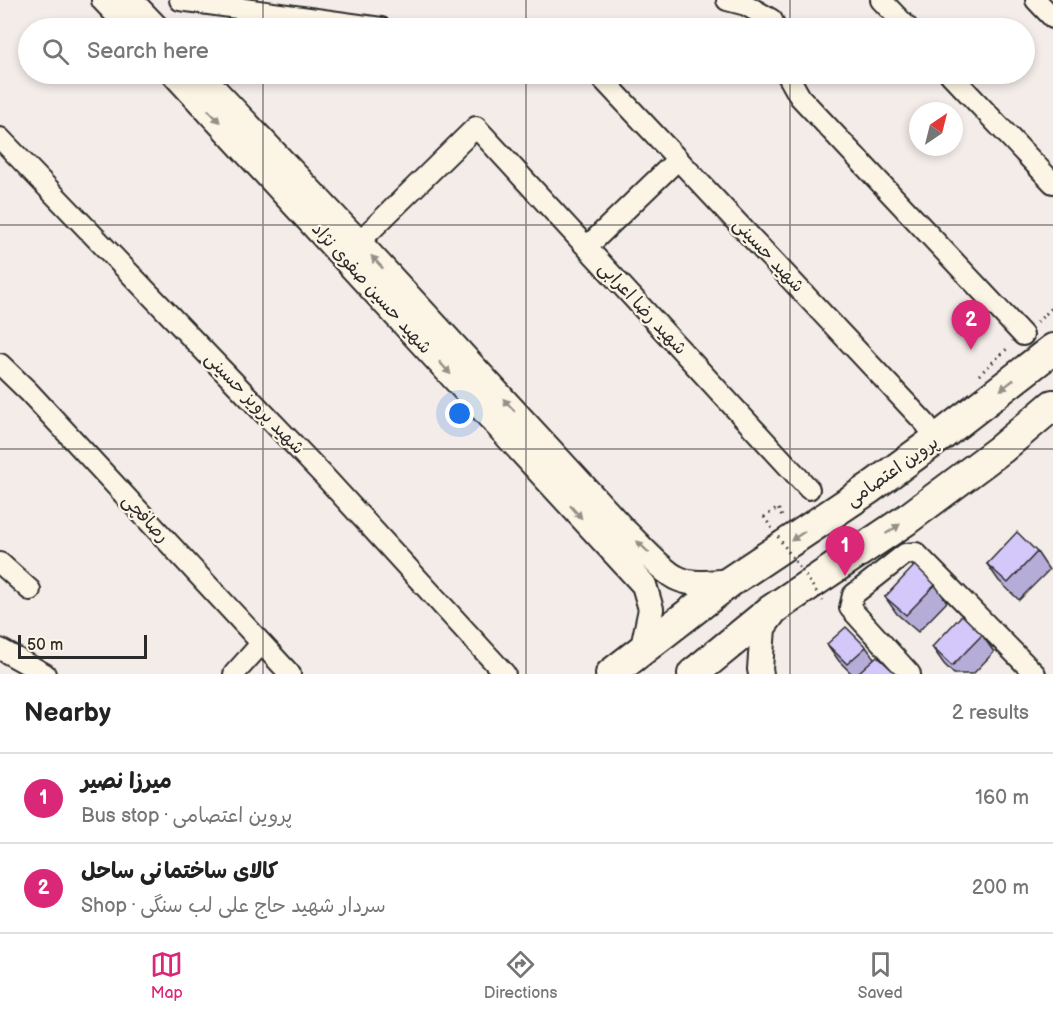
<!DOCTYPE html>
<meta charset="utf-8">
<style>
body{margin:0;font-family:"Balsamiq Sans","Playpen Sans Arabic",sans-serif;background:#f6f6f6;color:#222}
.compass{position:absolute;left:909px;top:102px;width:54px;height:54px;border-radius:50%;background:#fff;box-shadow:0 3px 9px #0003;rotate:35deg}
.scale{position:absolute;left:18px;bottom:15px;width:129px;box-sizing:border-box;padding-left:6px;border:3px solid #2b2b2b;border-top:0;font-size:16px;line-height:21px;white-space:nowrap;color:#2b2b2b;-webkit-text-stroke:4px #fcf5e5;paint-order:stroke}
.you{position:absolute;left:460px;top:414px;width:21px;height:21px;margin:-15px;border:4px solid #fff;border-radius:50%;background:#1a73e8;box-shadow:0 0 0 9px #1a73e833}
.badge{display:grid;place-items:center;width:39px;height:39px;border-radius:50%;background:#db2777;color:#fff;font-size:20px;font-weight:700}
.pin{position:absolute;translate:-50% -50px;filter:drop-shadow(0 2px 3px #0008)}
.pin::after{content:'';position:absolute;top:32px;width:21px;height:18px;background:inherit;clip-path:polygon(0 0,100% 0,50% 100%)}
.list{margin:0;padding:0;list-style:none}
h2{display:flex;justify-content:space-between;align-items:center;height:78px;margin:0;padding:0 24px;font-size:26px}
h2 small{font-size:20px;font-weight:400;color:#767676}
.list li{display:grid;grid-template-columns:39px 1fr auto;gap:18px;align-items:center;box-sizing:border-box;height:90px;padding:0 24px;border-top:2px solid #e0e0e0}
.list b{display:block;font-size:22px;white-space:nowrap}
.list p{margin:0;font-size:20px;white-space:nowrap;color:#767676}
.list em{font-size:20px;font-style:normal;color:#767676}
.icon{flex:none;width:33px;height:33px;fill:none;stroke:currentColor;stroke-width:2;stroke-linecap:round;stroke-linejoin:round}
.map{position:relative;flex:none;width:1053px;height:674px;overflow:hidden}
.search{position:absolute;background:#fff;box-shadow:0 3px 9px #0003;left:18px;right:18px;top:18px;height:66px;display:flex;align-items:center;gap:15px;box-sizing:border-box;padding:0 21px;border-radius:33px;color:#767676;font-size:22px}
.sheet{height:258px;background:#fff}
nav{display:flex;justify-content:space-around;align-items:center;box-sizing:border-box;height:84px;border-top:2px solid #e0e0e0;background:#fff;font-size:16px;color:#767676}
nav a{display:grid;justify-items:center;gap:3px}
nav .on{color:#db2777}
.map>svg:first-child{display:block}
.lines{fill:none;stroke-linecap:round;stroke-linejoin:round}
.minor-casing{stroke:#2b2b2b;stroke-width:24}
.tertiary-casing{stroke:#2b2b2b;stroke-width:28}
.primary-casing{stroke:#2b2b2b;stroke-width:34}
.path{stroke:#2b2b2b;stroke-width:3;stroke-dasharray:1.5 4.5;stroke-linecap:butt}
.minor{stroke:#fcf5e5;stroke-width:20}
.tertiary{stroke:#fcf5e5;stroke-width:24}
.primary{stroke:#fcf5e5;stroke-width:30}
.path-bridge{stroke:#2b2b2b;stroke-width:3;stroke-dasharray:1.5 4.5;stroke-linecap:butt}
.wall{fill:#b6acd8;stroke:#2b2b2b;stroke-width:1.5}
.building{fill:#d4c8fb;stroke:#2b2b2b;stroke-width:1.5}
.oneway{fill:#949088}
.grid{fill:none;stroke:#2b2b2b;stroke-width:1.5;stroke-opacity:0.55}
.labels{text-anchor:middle;stroke-width:4.5;stroke-linejoin:round;paint-order:stroke}
.street-label{font-size:18px;fill:#2b2b2b;stroke:#fcf5e5}
</style>
<div class="map">
<svg width="1053" height="674" viewBox="0 0 1053 674">
<rect width="100%" height="100%" fill="#f4ece9"/>
<filter id="ink" filterUnits="userSpaceOnUse"><feTurbulence type="fractalNoise" baseFrequency=".0167" numOctaves="2"/><feDisplacementMap in="SourceGraphic" scale="12" xChannelSelector="R" yChannelSelector="G"/><feConvolveMatrix kernelMatrix="1 2 1 2 8 2 1 2 1" color-interpolation-filters="sRGB"/></filter>
<g filter="url(#ink)">
<g class="lines">
<defs>
<path id="minor" d="M180,0l201,28
M727,0l19,5 26,15 3,8
M881,0l27,28
M1036,0l17,18
M598,74l327,349 12,16
M787,74l13,23 223,238
M950,74l103,109
M0,138l324,338 181,198
M359,242l117,-115 333,362
M587,247l91,-88
M0,364l29,28 261,282
M0,563l30,27
M0,649l45,25
M234,674l27,-30
M910,674l-60,-66 3,-13 52,-41 11,-1 119,121"/>
<path id="tertiary" d="M104,0l27,28
M130,0l27,28
M174,74l470,511 7,24 -9,43
M200,74l159,168 264,287c13,12 41,45 56,50 16,7 35,3 52,2
M761,674l-1,-5 3,-41 14,-19"/>
<path id="primary" d="M611,674l120,-93 139,-93 67,-49 116,-90
M693,674l77,-63 136,-91 95,-71 52,-44"/>
</defs>
<!-- minor casing -->
<use href="#minor" class="minor-casing"/>
<!-- tertiary casing -->
<use href="#tertiary" class="tertiary-casing"/>
<!-- primary casing -->
<use href="#primary" class="primary-casing"/>
<!-- path -->
<path class="path" d="M1037,322l16,-15
M979,375l30,-28
M764,517l14,-9 5,11"/>
<!-- minor -->
<use href="#minor" class="minor"/>
<!-- tertiary -->
<use href="#tertiary" class="tertiary"/>
<!-- primary -->
<use href="#primary" class="primary"/>
<!-- path-bridge -->
<path class="path-bridge" d="M764,517l59,84"/>
</g>
<!-- wall -->
<path class="wall" d="M1037,552l12,18 -30,30 -20,-19 -12,-17z
M935,585l12,17 -29,30 -21,-18 -12,-17z
M982,635l12,17 -21,22h-19l-10,-10 -12,-17z
M827,644l39,3 8,11 22,16h-44l-13,-13z"/>
<!-- building -->
<path class="building" d="M1017,532l20,20 -29,31 -21,-19z
M915,565l20,20 -29,30 -21,-18z
M962,615l20,20 -30,31 -20,-19z
M846,627l20,20 -19,17 -20,-20z
M877,656l19,18h-37l-1,-1z"/>
<!-- one-way arrows -->
<defs><path id="oneway-solid" d="M-6-.8H1V-3.2L6.5 0L1 3.2V.8H-6Z" transform="scale(1.5)"/></defs>
<g class="oneway">
<use href="#oneway-solid" transform="translate(214 116) rotate(46)"/>
<use href="#oneway-solid" transform="translate(377 262) rotate(-133)"/>
<use href="#oneway-solid" transform="translate(445 368) rotate(48)"/>
<use href="#oneway-solid" transform="translate(1007 385) rotate(142)"/>
<use href="#oneway-solid" transform="translate(509 405) rotate(-133)"/>
<use href="#oneway-solid" transform="translate(576 512) rotate(48)"/>
<use href="#oneway-solid" transform="translate(893 529) rotate(-34)"/>
<use href="#oneway-solid" transform="translate(798 536) rotate(146)"/>
<use href="#oneway-solid" transform="translate(643 547) rotate(-136)"/>
</g>
</g>
<!-- grid -->
<path class="grid" d="M263,0v28M526,0v28M790,0v28M263,74v600M526,74v600M790,74v600M0,225h1053M0,449h1053"/>
<g class="labels">
<!-- street labels -->
<g class="street-label">
<text transform="translate(769 255) rotate(47)" y="6">شهید حسینی</text>
<text transform="translate(372 288) rotate(48)" y="6">شهید حسین صفوی نژاد</text>
<text transform="translate(643 308) rotate(47)" y="6">شهید رضا اعرابی</text>
<text transform="translate(255 403) rotate(46)" y="6">شهید پرویز حسینی</text>
<text transform="translate(892 471) rotate(-35)" y="6">پروین اعتصامی</text>
<text transform="translate(146 518) rotate(47)" y="6">رصافچی</text>
</g>
</g>
</svg>
<svg class="compass" viewBox="-18 -18 36 36"><path d="M0-13l5 13h-10z" fill="#e53935"/><path d="M0 13l5-13h-10z" fill="#767676"/></svg>
<div class="scale">50 m</div>
<div class="you"></div>
<div class="pin badge" style="left:845px;top:576px">1</div>
<div class="pin badge" style="left:971px;top:350px">2</div>
<div class="search"><svg class="icon" aria-label="search" viewBox="0 0 24 24"><circle cx="10" cy="10" r="6"/><path d="M15 15l6 6"/></svg>Search here</div>
</div>
<section class="sheet">
<h2>Nearby<small>2 results</small></h2>
<ul class="list">
<li><span class="badge">1</span><div><b>میرزا نصیر</b><p>Bus stop · پروین اعتصامی</p></div><em>160 m</em></li>
<li><span class="badge">2</span><div><b>کالای ساختمانی ساحل</b><p>Shop · سردار شهید حاج علی لب سنگی</p></div><em>200 m</em></li>
</ul>
</section>
<nav>
<a class="on"><svg class="icon" aria-label="map" viewBox="0 0 24 24"><path d="M3 6l6-2 6 2 6-2v14l-6 2-6-2-6 2zM9 4v14M15 6v14"/></svg>Map</a>
<a><svg class="icon" aria-label="directions" viewBox="0 0 24 24"><path d="M12 3l9 9-9 9-9-9zM9 14v-3h6M13 9l2 2-2 2"/></svg>Directions</a>
<a><svg class="icon" aria-label="saved" viewBox="0 0 24 24"><path d="M7 4h10v16l-5-4-5 4z"/></svg>Saved</a>
</nav>
